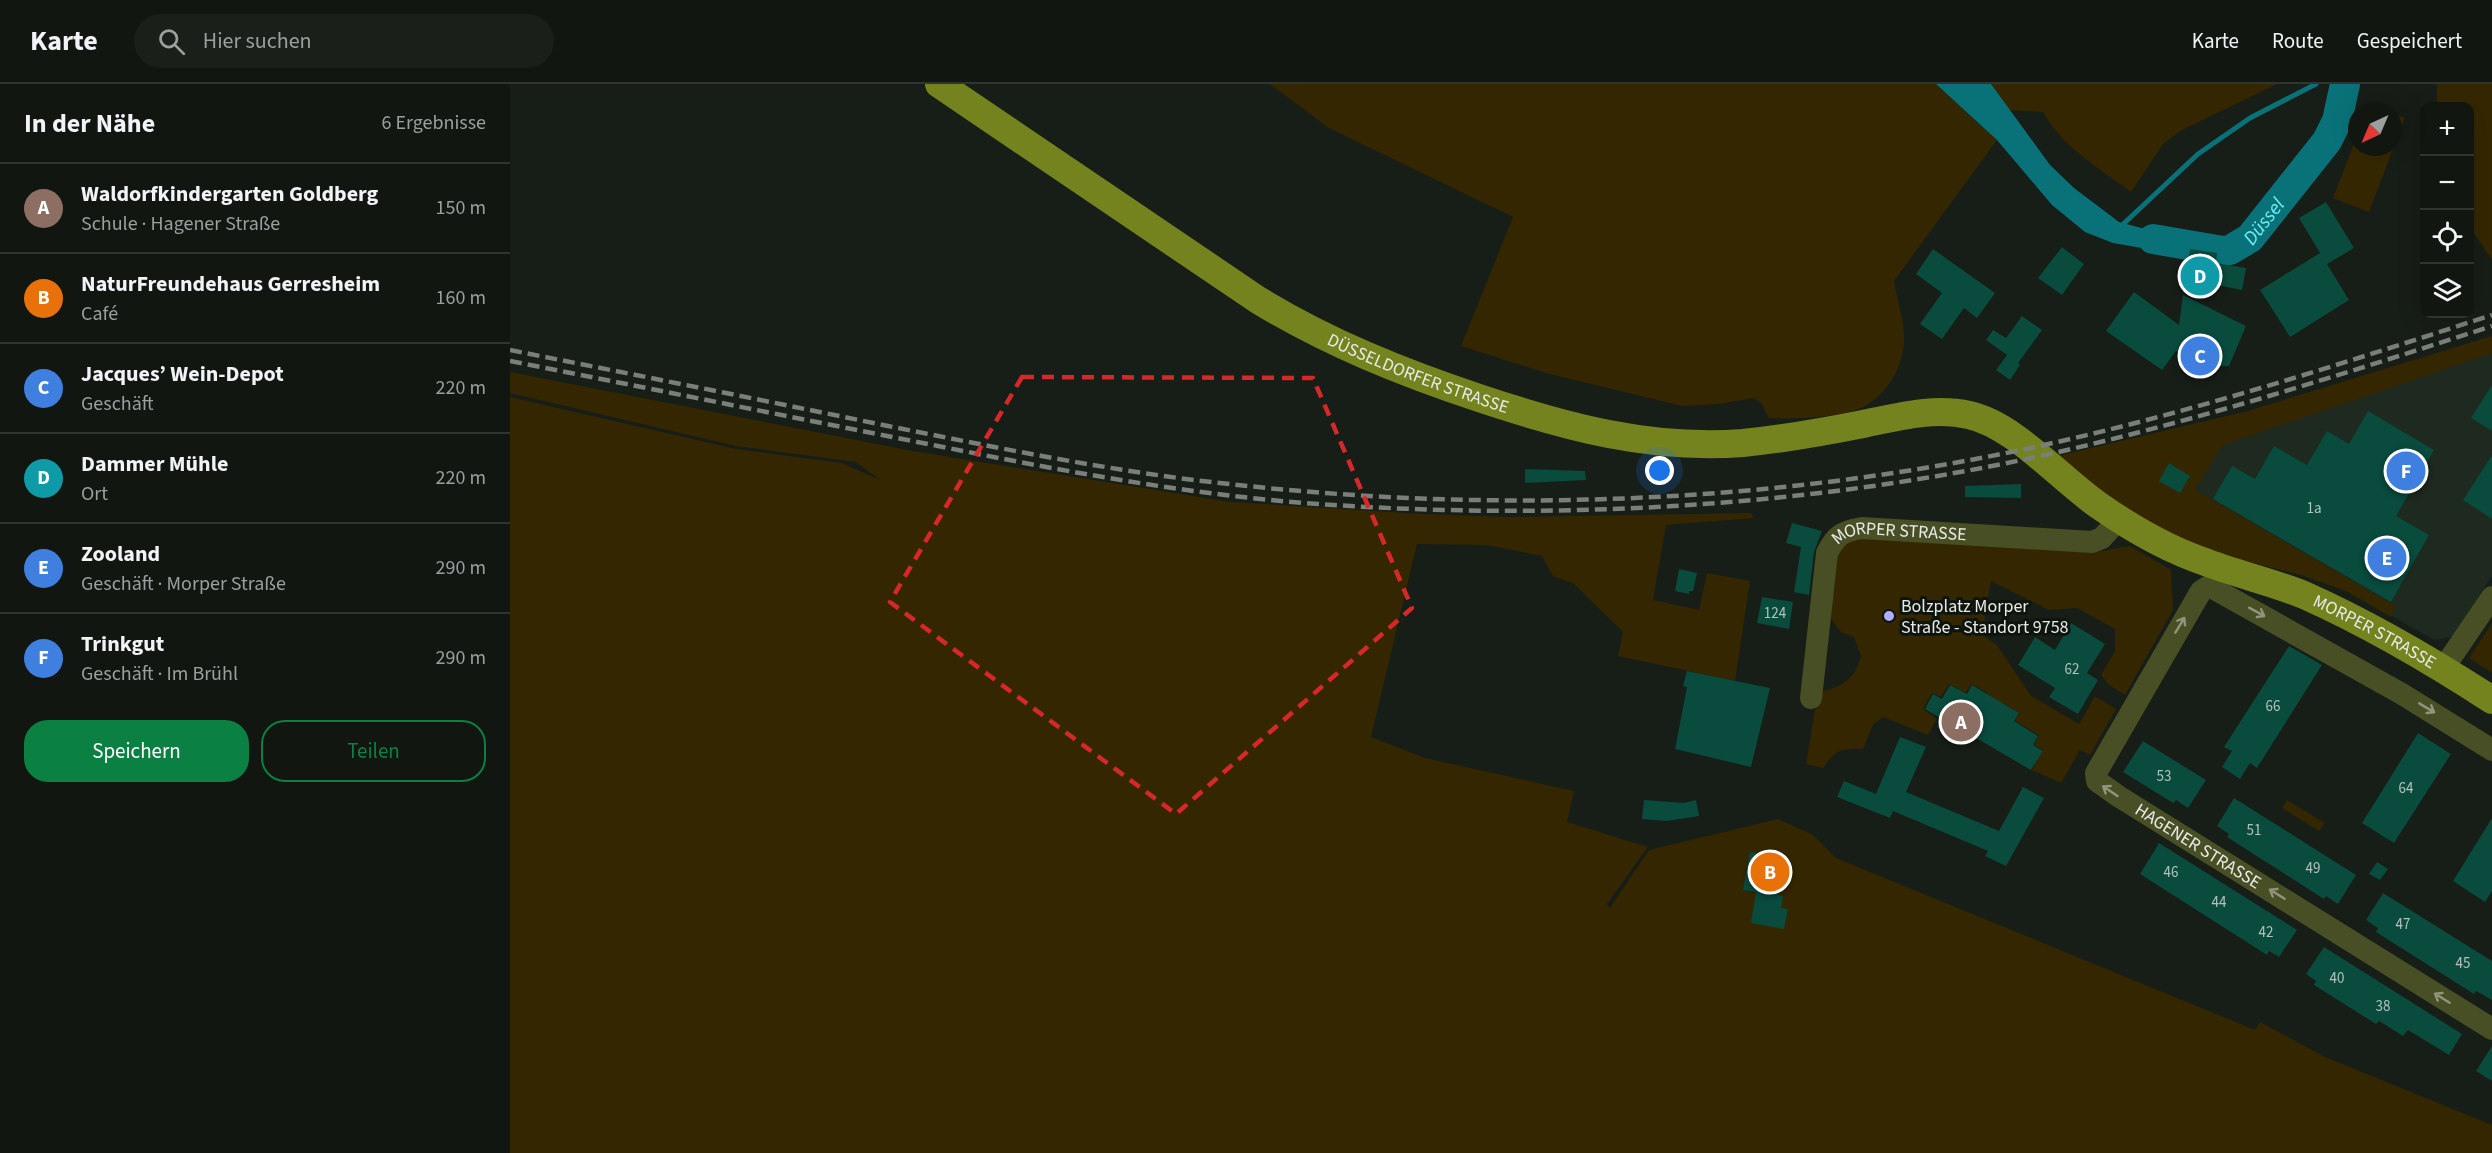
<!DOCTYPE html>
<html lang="de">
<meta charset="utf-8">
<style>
body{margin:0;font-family:"Source Sans 3",sans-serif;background:#1a1f1a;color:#f1f3f6}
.controls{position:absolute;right:18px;top:18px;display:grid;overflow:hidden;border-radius:12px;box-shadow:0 6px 24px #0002}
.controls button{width:54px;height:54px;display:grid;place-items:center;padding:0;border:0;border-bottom:2px solid #303531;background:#111611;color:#f1f3f6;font:30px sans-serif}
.compass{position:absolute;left:1838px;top:18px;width:54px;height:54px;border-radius:50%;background:#111611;box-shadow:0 6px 24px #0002;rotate:224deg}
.you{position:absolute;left:1150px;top:387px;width:21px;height:21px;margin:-15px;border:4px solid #fff;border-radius:50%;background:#1a73e8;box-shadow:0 0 0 9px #1a73e833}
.badge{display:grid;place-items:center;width:39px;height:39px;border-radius:50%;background:#0b8043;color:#fff;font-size:20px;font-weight:700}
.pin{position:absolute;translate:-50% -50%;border:3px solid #fff;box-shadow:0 2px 6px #0006}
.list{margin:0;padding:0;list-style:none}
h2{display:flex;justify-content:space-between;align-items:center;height:78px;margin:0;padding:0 24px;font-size:26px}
h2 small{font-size:20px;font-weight:400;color:#9c9f9f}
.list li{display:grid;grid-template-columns:39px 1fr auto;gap:18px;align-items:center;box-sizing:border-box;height:90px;padding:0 24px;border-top:2px solid #303531}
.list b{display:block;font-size:22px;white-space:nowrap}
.list p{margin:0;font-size:20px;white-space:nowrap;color:#9c9f9f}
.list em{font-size:20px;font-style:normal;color:#9c9f9f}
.actions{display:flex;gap:12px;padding:18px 24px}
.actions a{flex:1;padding:14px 0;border:2px solid #0b8043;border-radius:24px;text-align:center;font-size:21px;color:#0b8043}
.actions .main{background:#0b8043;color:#fff}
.icon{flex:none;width:33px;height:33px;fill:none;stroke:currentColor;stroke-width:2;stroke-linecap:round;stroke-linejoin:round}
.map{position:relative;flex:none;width:1982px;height:1069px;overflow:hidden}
header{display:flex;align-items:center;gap:36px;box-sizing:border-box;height:84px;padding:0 30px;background:#111611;border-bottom:2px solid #303531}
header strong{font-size:28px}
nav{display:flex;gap:33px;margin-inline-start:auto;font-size:21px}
.search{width:420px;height:54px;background:#1a1f1a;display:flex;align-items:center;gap:15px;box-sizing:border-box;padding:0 21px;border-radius:33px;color:#9c9f9f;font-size:22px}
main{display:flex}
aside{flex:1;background:#111611}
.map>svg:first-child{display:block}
.built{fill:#1e291f}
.green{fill:#342700}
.water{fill:#097278}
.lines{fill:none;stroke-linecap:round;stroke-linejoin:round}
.stream{stroke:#097278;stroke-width:5}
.river{stroke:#097278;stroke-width:30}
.building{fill:#094b3d}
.minor{stroke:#484f24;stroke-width:22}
.major{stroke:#74831e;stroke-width:28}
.rail{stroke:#7a7f7a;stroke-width:4.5;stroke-dasharray:12 6;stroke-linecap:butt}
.oneway{stroke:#90957c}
.marked{fill:none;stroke:#d62828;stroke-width:4.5;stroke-dasharray:12 8;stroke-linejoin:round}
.poi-dot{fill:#afaefa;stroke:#0e140e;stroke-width:2}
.labels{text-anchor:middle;stroke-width:6;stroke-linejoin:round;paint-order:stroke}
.number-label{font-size:15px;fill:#b0c3bc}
.street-label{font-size:18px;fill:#e7ebe7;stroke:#0e140e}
.poi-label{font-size:18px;fill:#e7ebe7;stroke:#0e140e;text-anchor:start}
.water-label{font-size:20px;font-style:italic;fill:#6eeff7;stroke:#0e140e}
</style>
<header>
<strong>Karte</strong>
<div class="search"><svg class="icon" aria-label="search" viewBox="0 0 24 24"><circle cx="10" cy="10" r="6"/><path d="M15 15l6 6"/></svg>Hier suchen</div>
<nav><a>Karte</a><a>Route</a><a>Gespeichert</a></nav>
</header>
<main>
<aside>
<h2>In der Nähe<small>6 Ergebnisse</small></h2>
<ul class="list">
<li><span class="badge" style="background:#8d6e63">A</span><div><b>Waldorfkindergarten Goldberg</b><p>Schule · Hagener Straße</p></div><em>150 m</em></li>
<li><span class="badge" style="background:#e8710a">B</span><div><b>NaturFreundehaus Gerresheim</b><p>Café</p></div><em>160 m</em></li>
<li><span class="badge" style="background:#3f7fe0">C</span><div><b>Jacques’ Wein-Depot</b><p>Geschäft</p></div><em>220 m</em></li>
<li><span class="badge" style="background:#0f9aa8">D</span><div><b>Dammer Mühle</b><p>Ort</p></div><em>220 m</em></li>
<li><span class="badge" style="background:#3f7fe0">E</span><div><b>Zooland</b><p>Geschäft · Morper Straße</p></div><em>290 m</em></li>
<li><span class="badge" style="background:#3f7fe0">F</span><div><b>Trinkgut</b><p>Geschäft · Im Brühl</p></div><em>290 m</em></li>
</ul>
<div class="actions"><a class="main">Speichern</a><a>Teilen</a></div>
</aside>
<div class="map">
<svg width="1982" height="1069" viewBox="0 0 1982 1069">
<rect width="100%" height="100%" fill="#171d17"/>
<!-- built -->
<path class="built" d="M1982,252v240l-40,61 -18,3 -338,-191 152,-38z"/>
<!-- green -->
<path class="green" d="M760,0h666l61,56 -103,141c3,19 11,41 10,60 -1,26 -16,52 -39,65 -20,12 -73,13 -96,12l-8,-15 -8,-5 -33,6 -38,2 -136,-33 -85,-27 52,-129 -184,-89z
M1481,0h286l-97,47 -17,13 -32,48c-32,-24 -68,-44 -88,-80l-34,-2z
M1927,0h55v176l-22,-33v-121h-33z
M1883,29l12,5 -36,94 -36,-14 24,-62v11h36z
M1982,252v17l-269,92 -28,45 200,116 -4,11 -45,-26 -45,-16 -83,-21 -99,-44 -62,-54 191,-45z
M0,288l403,79 317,51 193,12 86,3 242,-4 3,5 -88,7 -13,75 46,10 8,-37 43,8 -15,100 -117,-25 5,-24 -49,-48 -21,-8 -11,-20 -55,-11 -70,-1 -46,193 54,21 149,33 -7,31 81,25 -41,57 3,4 39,-58 129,-31 35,16 23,23 419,172 5,-8 65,35 167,68v28h-1982v-756l226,52 106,14 38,17 -24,-18 -120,-16 -226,-53z
M1342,453l125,3 113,13 40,-7 41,24 2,40 -48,85 -16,-10 -8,-10 14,-24v-22l-38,-21 -28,2 -58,-29 -9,54 15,10 34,51 48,28 16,-28 21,13 -26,46 -10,-5 -19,33 -29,-13 11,-20 -9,-5 5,-10 -24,-14 4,-8 -16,-10 -5,8 -15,-9 5,-9 -17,-9 -5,9 -17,-9 -8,13 -9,-4 -9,16 14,10 -9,16 -45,-18 -10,8 -10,24c-21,-1 -28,1 -40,19l-17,-4 11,-66 3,-6c24,-6 34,-12 41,-36l-7,-19 -13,-5 -13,-17 8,-66z
M1982,539v50l-23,-15z
M1777,716l38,23 -6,8 -37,-23z"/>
<!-- water -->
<path class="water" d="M1426,0h55l59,81 24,23 45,34 74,20v4l-12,7 -16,-1 -52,-9 -28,-11 -33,-27 -55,-65z"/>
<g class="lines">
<!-- stream -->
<path class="stream" d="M1609,144l79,-74 52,-36 66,-34"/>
<!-- river -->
<path class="river" id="s1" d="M1643,155l70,12 7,-1 20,-12 77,-97 10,-20 8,-37"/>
</g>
<!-- building -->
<path class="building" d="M1816,118l28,46 -27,16 22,36 -59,37 -30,-47 60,-37 -21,-35z
M1552,163l22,17 -22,31 -24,-17z
M1423,165l62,44 -18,25 -13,-10 -22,31 -22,-15 22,-31 -26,-19z
M1680,165l27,4 -1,10 30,5 -4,22 -56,-11z
M1624,208l45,33 4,-30 63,31 -17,40 -30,1 -23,-16 -14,19 -56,-39z
M1512,232l20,14 -24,33 2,2 -10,15 -14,-10 11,-15 -21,-15 7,-10 13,8z
M1982,301v46l-21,-13z
M1858,327l66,39 -38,66 33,19 -38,67 -178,-103 19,-33 23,13 19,-33 33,19 20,-34 22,13z
M1982,371v64l-29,-19z
M1659,379l21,13 -10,17 -21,-12z
M1015,385l60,2 1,9 -61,3z
M1511,400v14l-56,-1v-11z
M1282,439l30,8 -8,21 -5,43 -15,-3 7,-45 -15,-4z
M1169,485l18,4 -4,18h-4v3l-14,-3z
M1252,513l31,5 -4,27 -32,-6z
M1561,539l34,21 -18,29 11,7 -20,34 -29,-17 6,-9 -37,-23 17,-28 20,13z
M1779,562l33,19 -65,103 -7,-5 -10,16 -18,-12 10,-16 -8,-4z
M1177,587l83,17 -19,79 -76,-18 12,-62 -4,-1z
M1440,601l17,9 5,-9 47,28 -5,8 24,15 -5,9 10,6 -12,19 -60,-35 -5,9 -13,-3 -16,-14 5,-8 -17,-10 8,-15 9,5z
M1908,649l33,21 -57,89 -32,-20z
M1390,653l26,10 -20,45 93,39 24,-44 21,11 -38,68 -21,-10 3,-5 -95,-40 -3,7 -53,-21 7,-16 32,13z
M1633,657l63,39 -18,28 -12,-8 -3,3 -50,-31z
M1724,714l122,77 -18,29 -12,-8 -2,3 -97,-62 2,-3 -12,-8z
M1134,716l40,3 12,-3 3,16 -32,5 -25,-2z
M1982,734v73l-7,11 -32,-21z
M1649,759l138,87 -18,27 -10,-6 -2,4 -127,-81z
M1240,768l34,5 -6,38 5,1 -2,12 7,1 -4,20 -33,-6 5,-31 -13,-2z
M1867,778l11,7 -8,11 -11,-6z
M1873,809l109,68v39l-16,-9 -2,3 -98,-62 2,-4 -12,-8z
M1814,863l138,87 -13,21 -41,-25 -5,6 -24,-15 -3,3 -62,-39 2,-4 -10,-7z
M1982,962v35l-16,-10z"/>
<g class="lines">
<!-- minor -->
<g class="minor">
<path d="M1933,585l49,-72"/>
<path id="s2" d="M1301,614l16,-145c9,-18 16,-22 35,-25l230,14 10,-4 17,-19"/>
<path id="s3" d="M1982,666l-90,-56 -193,-108 -8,5 -105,182 1,8 21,15 374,233"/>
</g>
<!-- major -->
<path class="major" id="s4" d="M429,0l319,216c71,43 143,72 221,98 87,29 171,52 264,45 40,-4 80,-11 120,-19 34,-7 71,-17 106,-9 46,10 92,65 132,92 33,23 68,43 107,56 32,12 64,19 96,32 65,29 128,66 188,105"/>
<!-- rail -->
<path class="rail" d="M0,266c126,25 252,50 378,76 116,23 232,47 350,59 267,29 543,18 806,-40 153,-34 300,-82 448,-130
M0,277c143,28 285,57 428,85 125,25 252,49 380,58 245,17 496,3 736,-51 149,-34 293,-80 438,-127"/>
</g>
<!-- one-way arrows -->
<defs><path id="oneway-shaft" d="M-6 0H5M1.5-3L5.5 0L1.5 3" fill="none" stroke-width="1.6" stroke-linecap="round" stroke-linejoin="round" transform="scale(1.5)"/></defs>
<g class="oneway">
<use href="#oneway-shaft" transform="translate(1747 528) rotate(29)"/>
<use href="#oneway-shaft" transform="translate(1670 541) rotate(-59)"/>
<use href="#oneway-shaft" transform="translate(1917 624) rotate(31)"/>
<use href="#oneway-shaft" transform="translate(1600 707) rotate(-146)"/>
<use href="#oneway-shaft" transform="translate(1767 810) rotate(-148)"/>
<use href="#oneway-shaft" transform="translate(1932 914) rotate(-148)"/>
</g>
<!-- marked area -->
<path class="marked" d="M512,293l291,1 99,230 -236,206 -286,-212z"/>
<!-- markers -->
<circle class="poi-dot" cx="1379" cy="532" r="6"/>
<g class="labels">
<!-- number labels -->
<g class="number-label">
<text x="1804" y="429">1a</text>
<text x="1265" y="534">124</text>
<text x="1562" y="590">62</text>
<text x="1763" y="627">66</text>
<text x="1654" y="697">53</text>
<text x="1896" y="709">64</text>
<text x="1744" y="751">51</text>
<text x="1803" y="789">49</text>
<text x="1661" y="793">46</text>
<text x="1709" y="823">44</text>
<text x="1893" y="845">47</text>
<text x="1756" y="853">42</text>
<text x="1953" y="884">45</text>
<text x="1827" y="899">40</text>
<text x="1873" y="927">38</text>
</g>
<!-- street labels -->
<g class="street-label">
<text dy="6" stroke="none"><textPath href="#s4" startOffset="562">DÜSSELDORFER STRASSE</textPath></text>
<text dy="6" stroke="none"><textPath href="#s2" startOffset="228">MORPER STRASSE</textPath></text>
<text dy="6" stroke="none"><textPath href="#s4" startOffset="1590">MORPER STRASSE</textPath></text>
<text dy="6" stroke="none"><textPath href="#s3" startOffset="675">HAGENER STRASSE</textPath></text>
</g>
<!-- poi labels -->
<g class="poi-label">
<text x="1391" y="528">Bolzplatz Morper<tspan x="1391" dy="21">Straße - Standort 9758</tspan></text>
</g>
<!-- water labels -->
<g class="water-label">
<text dy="7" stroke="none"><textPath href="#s1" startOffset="123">Düssel</textPath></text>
</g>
</g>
</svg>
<div class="controls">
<button>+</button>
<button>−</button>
<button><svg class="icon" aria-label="locate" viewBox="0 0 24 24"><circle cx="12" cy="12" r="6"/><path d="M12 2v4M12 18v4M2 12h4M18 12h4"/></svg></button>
<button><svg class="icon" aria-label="layers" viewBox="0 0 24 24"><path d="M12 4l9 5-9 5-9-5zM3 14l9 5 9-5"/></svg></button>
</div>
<svg class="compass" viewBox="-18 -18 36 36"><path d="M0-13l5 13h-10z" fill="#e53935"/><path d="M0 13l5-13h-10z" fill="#9c9f9f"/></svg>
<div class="you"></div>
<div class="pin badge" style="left:1451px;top:638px;background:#8d6e63">A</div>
<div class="pin badge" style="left:1260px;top:788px;background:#e8710a">B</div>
<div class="pin badge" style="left:1690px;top:272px;background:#3f7fe0">C</div>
<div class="pin badge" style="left:1690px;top:192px;background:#0f9aa8">D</div>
<div class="pin badge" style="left:1877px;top:474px;background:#3f7fe0">E</div>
<div class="pin badge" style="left:1896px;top:387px;background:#3f7fe0">F</div>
</div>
</main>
